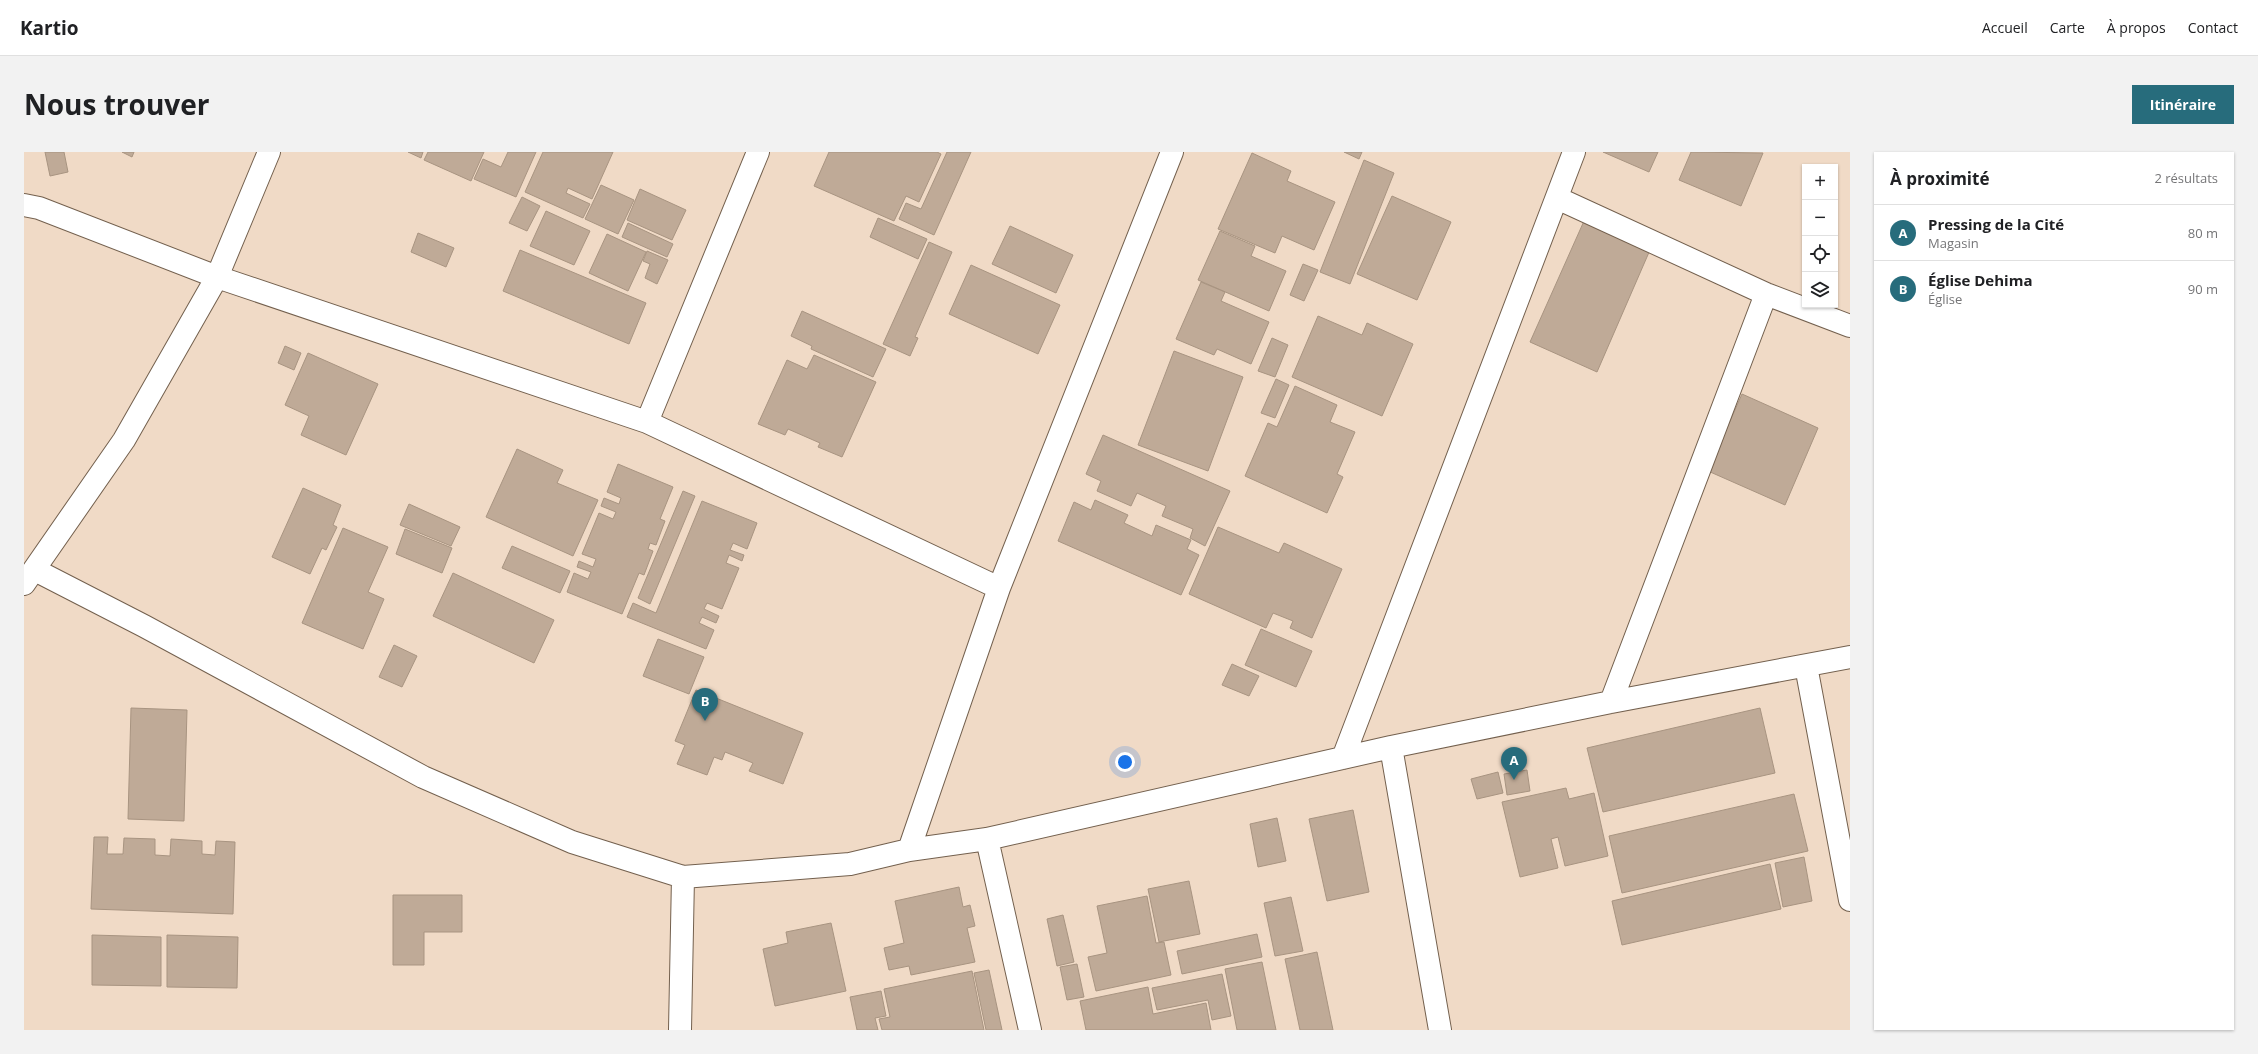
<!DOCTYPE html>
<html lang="fr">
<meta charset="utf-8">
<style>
body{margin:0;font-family:"Open Sans",sans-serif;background:#f2f2f2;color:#202124}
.controls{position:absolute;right:12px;top:12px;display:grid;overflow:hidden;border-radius:0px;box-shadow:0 1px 3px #0004}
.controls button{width:36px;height:36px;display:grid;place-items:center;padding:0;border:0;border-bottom:1px solid #e0e0e0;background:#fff;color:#202124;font:20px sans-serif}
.you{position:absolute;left:1101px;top:610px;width:14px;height:14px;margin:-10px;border:3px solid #fff;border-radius:50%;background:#1a73e8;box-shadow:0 0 0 6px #1a73e833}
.badge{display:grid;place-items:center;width:26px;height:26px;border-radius:50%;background:#276c7c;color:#fff;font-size:13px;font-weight:700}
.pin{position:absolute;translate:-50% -33px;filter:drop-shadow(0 1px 2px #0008)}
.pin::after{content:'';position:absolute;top:21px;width:14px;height:12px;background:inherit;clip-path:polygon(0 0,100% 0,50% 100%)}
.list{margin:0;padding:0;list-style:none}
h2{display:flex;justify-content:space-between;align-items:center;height:52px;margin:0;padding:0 16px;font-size:17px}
h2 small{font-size:13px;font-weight:400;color:#757577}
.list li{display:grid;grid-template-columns:26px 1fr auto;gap:12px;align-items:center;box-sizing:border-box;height:56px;padding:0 16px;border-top:1px solid #e0e0e0}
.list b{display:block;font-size:15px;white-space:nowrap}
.list p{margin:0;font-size:13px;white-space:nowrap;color:#757577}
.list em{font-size:13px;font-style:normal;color:#757577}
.icon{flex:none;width:22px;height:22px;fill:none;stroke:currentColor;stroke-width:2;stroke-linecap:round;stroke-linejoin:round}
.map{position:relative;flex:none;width:1826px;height:878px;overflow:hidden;border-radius:0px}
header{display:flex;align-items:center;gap:24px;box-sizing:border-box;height:56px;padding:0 20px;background:#fff;border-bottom:1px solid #e0e0e0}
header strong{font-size:19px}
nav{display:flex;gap:22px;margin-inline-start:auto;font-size:14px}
.intro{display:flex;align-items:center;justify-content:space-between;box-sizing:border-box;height:96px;padding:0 24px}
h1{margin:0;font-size:28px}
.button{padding:10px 18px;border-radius:0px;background:#276c7c;color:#fff;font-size:14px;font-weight:700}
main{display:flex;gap:24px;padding:0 24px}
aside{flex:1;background:#fff;border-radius:0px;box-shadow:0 1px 3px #0004}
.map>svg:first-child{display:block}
.building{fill:#bfaa97;stroke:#a89481}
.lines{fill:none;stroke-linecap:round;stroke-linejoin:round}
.minor-casing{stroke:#73604e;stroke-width:24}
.tertiary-casing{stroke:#73604e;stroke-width:24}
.minor{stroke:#fff;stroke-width:22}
.tertiary{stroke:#fff;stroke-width:22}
</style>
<header>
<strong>Kartio</strong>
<nav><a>Accueil</a><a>Carte</a><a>À propos</a><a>Contact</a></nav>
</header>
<div class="intro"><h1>Nous trouver</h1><a class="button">Itinéraire</a></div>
<main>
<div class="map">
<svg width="1826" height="878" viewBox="0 0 1826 878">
<rect width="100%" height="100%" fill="#f0dac6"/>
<!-- building -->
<path class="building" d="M21,0h19l4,20 -18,4z
M98,0h12l-2,5z
M384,0h15l-2,6z
M404,0h56l-13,29 -47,-21z
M484,0h28l-20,45 -42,-18 9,-20 18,8z
M519,0h70l-21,47 -24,-11 -2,5 24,11 -7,14 -58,-26z
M805,0h108l4,2 -22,48 -13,-6 -12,25 -80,-35z
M923,0h24l-37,83 -35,-16 7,-16 15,6z
M1320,0h18l-3,7z
M1579,0h55l-9,20z
M1667,0l72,1 -22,53 -62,-26z
M1228,1l39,18 -4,10 48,21 -21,48 -32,-14 -7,17 -57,-24z
M1340,8l30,13 -44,111 -30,-12z
M577,33l33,15 -16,34 -33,-15z
M616,37l46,21 -14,30 -45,-20z
M1368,44l59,26 -34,78 -60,-26z
M498,45l18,9 -13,25 -18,-8z
M522,59l44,20 -16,34 -44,-19z
M854,66l49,21 -9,20 -48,-22z
M1560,69l66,29 -53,122 -67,-30z
M604,71l45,21 -6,13 -45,-20z
M986,74l63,29 -17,38 -64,-29z
M1196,79l35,15 -4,10 35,15 -17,40 -71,-31z
M394,81l36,15 -8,19 -35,-15z
M583,82l39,18 -18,39 -39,-18z
M905,90l23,10 -37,85 3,1 -8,18 -27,-12z
M496,98l126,53 -17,41 -126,-53z
M623,99l21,9 -11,24 -12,-6 5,-14 -7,-3z
M1279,112l15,6 -14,31 -14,-6z
M947,113l89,40 -22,49 -89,-40z
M1177,130l24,10 -4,9 48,21 -18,42 -34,-15 -3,6 -38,-16z
M778,159l84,38 -13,28 -62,-28 1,-3 -21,-10z
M1294,164l44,19 5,-12 46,21 -31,72 -90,-39z
M1248,186l16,7 -13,32 -17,-6z
M261,194l16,7 -7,17 -16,-7z
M1150,199l69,26 -35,94 -70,-26z
M284,201l70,31 -32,71 -45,-20 8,-19 -24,-11z
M790,203l62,27 -34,75 -24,-10 2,-4 -32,-14 -3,6 -27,-11 29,-64 20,9z
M1252,227l13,6 -14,33 -14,-5z
M1271,234l42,19 -7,17 25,10 -18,42 6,3 -16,36 -82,-37 23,-53 9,4z
M1718,242l76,34 -33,77 -77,-34z
M1079,283l127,56 -25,55 -15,-8 3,-9 -31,-13 4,-10 -29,-13 -6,13 -34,-15 4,-10 -15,-7z
M493,297l46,21 -6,13 41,17 -25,56 -87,-39z
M594,312l55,23 -13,32 5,2 -9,24 -6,-2 -2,6 5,2 -9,24 -5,-2 -17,41 -55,-22 7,-19 14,6 3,-7 -14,-5 2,-6 14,6 3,-8 -14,-5 17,-41 14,6 3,-7 -15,-6 3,-8 15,6 2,-6 -14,-6z
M279,336l38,17 -8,20 4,2 -11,23 -4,-2 -12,26 -38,-17z
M659,339l12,5 -45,108 -12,-6z
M1071,348l33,15 -4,8 28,13 4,-11 35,15 -4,9 12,6 -18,40 -123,-54 16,-39 17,8z
M678,349l55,22 -10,26 -14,-6 -3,7 14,5 -2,6 -13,-6 -3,8 13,5 -17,41 -15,-6 -3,6 15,7 -3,7 -14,-6 -3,6 15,7 -8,19 -79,-32 6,-14 23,10z
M385,352l51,23 -9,19 -51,-21z
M1194,375l61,26 5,-10 58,26 -30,69 -22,-10 3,-7 -20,-8 -7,15 -77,-34z
M319,376l45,19 -20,45 16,7 -21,50 -61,-26z
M381,377l47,19 -10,25 -46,-19z
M488,394l58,25 -10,22 -58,-25z
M429,421l101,47 -20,43 -101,-47z
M1237,477l51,22 -16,36 -51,-22z
M634,487l46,18 -15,37 -46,-18z
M370,493l23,11 -15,31 -23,-10z
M1208,512l27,12 -10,20 -27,-11z
M672,538l107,43 -20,51 -34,-13 4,-8 -28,-11 -3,8 -8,-3 -7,18 -30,-11 8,-19 -10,-4z
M107,556l56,2 -3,111 -56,-2z
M1736,556l15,65 -172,39 -16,-64z
M1503,618l3,21 -23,4 -3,-21z
M1474,620l5,21 -26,6 -6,-20z
M1542,636l3,11 25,-6 14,63 -43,10 -7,-29 -7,2 7,29 -38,9 -18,-75z
M1770,642l14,57 -186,42 -13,-57z
M1329,658l16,82 -42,9 -18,-82z
M1253,666l9,43 -28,6 -8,-43z
M70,685h14l-1,17h16l1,-16 31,1v16l15,1 1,-17 31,2v13l13,1 1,-14 19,1 -2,72 -142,-5z
M1780,705l8,44 -29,6 -8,-44z
M1746,712l11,45 -159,36 -10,-44z
M1165,729l11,53 -41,8 -11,-53z
M935,735l4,20 7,-2 5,21 -8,2 8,34 -64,13 -2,-9 -20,4 -5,-22 20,-5 -9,-42z
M369,743h69v37h-38v33h-31z
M1123,744l9,47 8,-1 7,33 -75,16 -8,-34 19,-4 -10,-47z
M1267,745l12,54 -28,5 -11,-53z
M1039,763l11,47 -17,4 -10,-47z
M807,771l15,68 -71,15 -12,-57 25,-6 -2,-11z
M1233,782l5,23 -80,17 -5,-23z
M68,783l69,2v49l-69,-1z
M143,783l71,2 -1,51 -70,-1z
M1293,800l16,78h-33l-15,-71z
M1238,810l14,68h-39l-12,-61z
M1053,812l7,33 -17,3 -7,-33z
M965,818l13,60h-16l-12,-57z
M948,819l12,59h-102l-3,-11 11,-2 -6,-28z
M1198,822l9,42 -19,4 -4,-20 -51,10 -5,-22z
M1124,835l5,27 53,-11 5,27h-125l-6,-29z
M857,839l5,25 -11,2 3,12h-21l-7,-33z"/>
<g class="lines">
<defs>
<path id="minor" d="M1533,46l209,96 84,32
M0,53l15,3 178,69 430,145 352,166
M623,270l111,-270
M11,418l109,56 279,151 149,65 111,35 167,-13 59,-14 78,-11 404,-92 220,-45 239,-45
M1782,514l44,234
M1587,550l155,-408
M1367,595l49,283
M1319,606l231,-606
M963,687l43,191
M885,698l90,-262 173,-436
M656,878l3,-153"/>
<path id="tertiary" d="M0,432l100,-144 93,-163 52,-125"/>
</defs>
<!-- minor casing -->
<use href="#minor" class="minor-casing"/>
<!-- tertiary casing -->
<use href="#tertiary" class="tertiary-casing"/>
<!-- minor -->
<use href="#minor" class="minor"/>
<!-- tertiary -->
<use href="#tertiary" class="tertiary"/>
</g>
</svg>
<div class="controls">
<button>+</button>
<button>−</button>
<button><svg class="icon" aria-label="locate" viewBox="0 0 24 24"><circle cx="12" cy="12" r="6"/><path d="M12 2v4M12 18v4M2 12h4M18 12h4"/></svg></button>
<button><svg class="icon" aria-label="layers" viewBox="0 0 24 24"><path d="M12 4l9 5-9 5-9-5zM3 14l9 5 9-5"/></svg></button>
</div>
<div class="you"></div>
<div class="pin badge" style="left:1490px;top:628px">A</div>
<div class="pin badge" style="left:681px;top:569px">B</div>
</div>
<aside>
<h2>À proximité<small>2 résultats</small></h2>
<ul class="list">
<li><span class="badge">A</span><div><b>Pressing de la Cité</b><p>Magasin</p></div><em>80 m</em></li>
<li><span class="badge">B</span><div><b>Église Dehima</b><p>Église</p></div><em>90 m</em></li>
</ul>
</aside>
</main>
